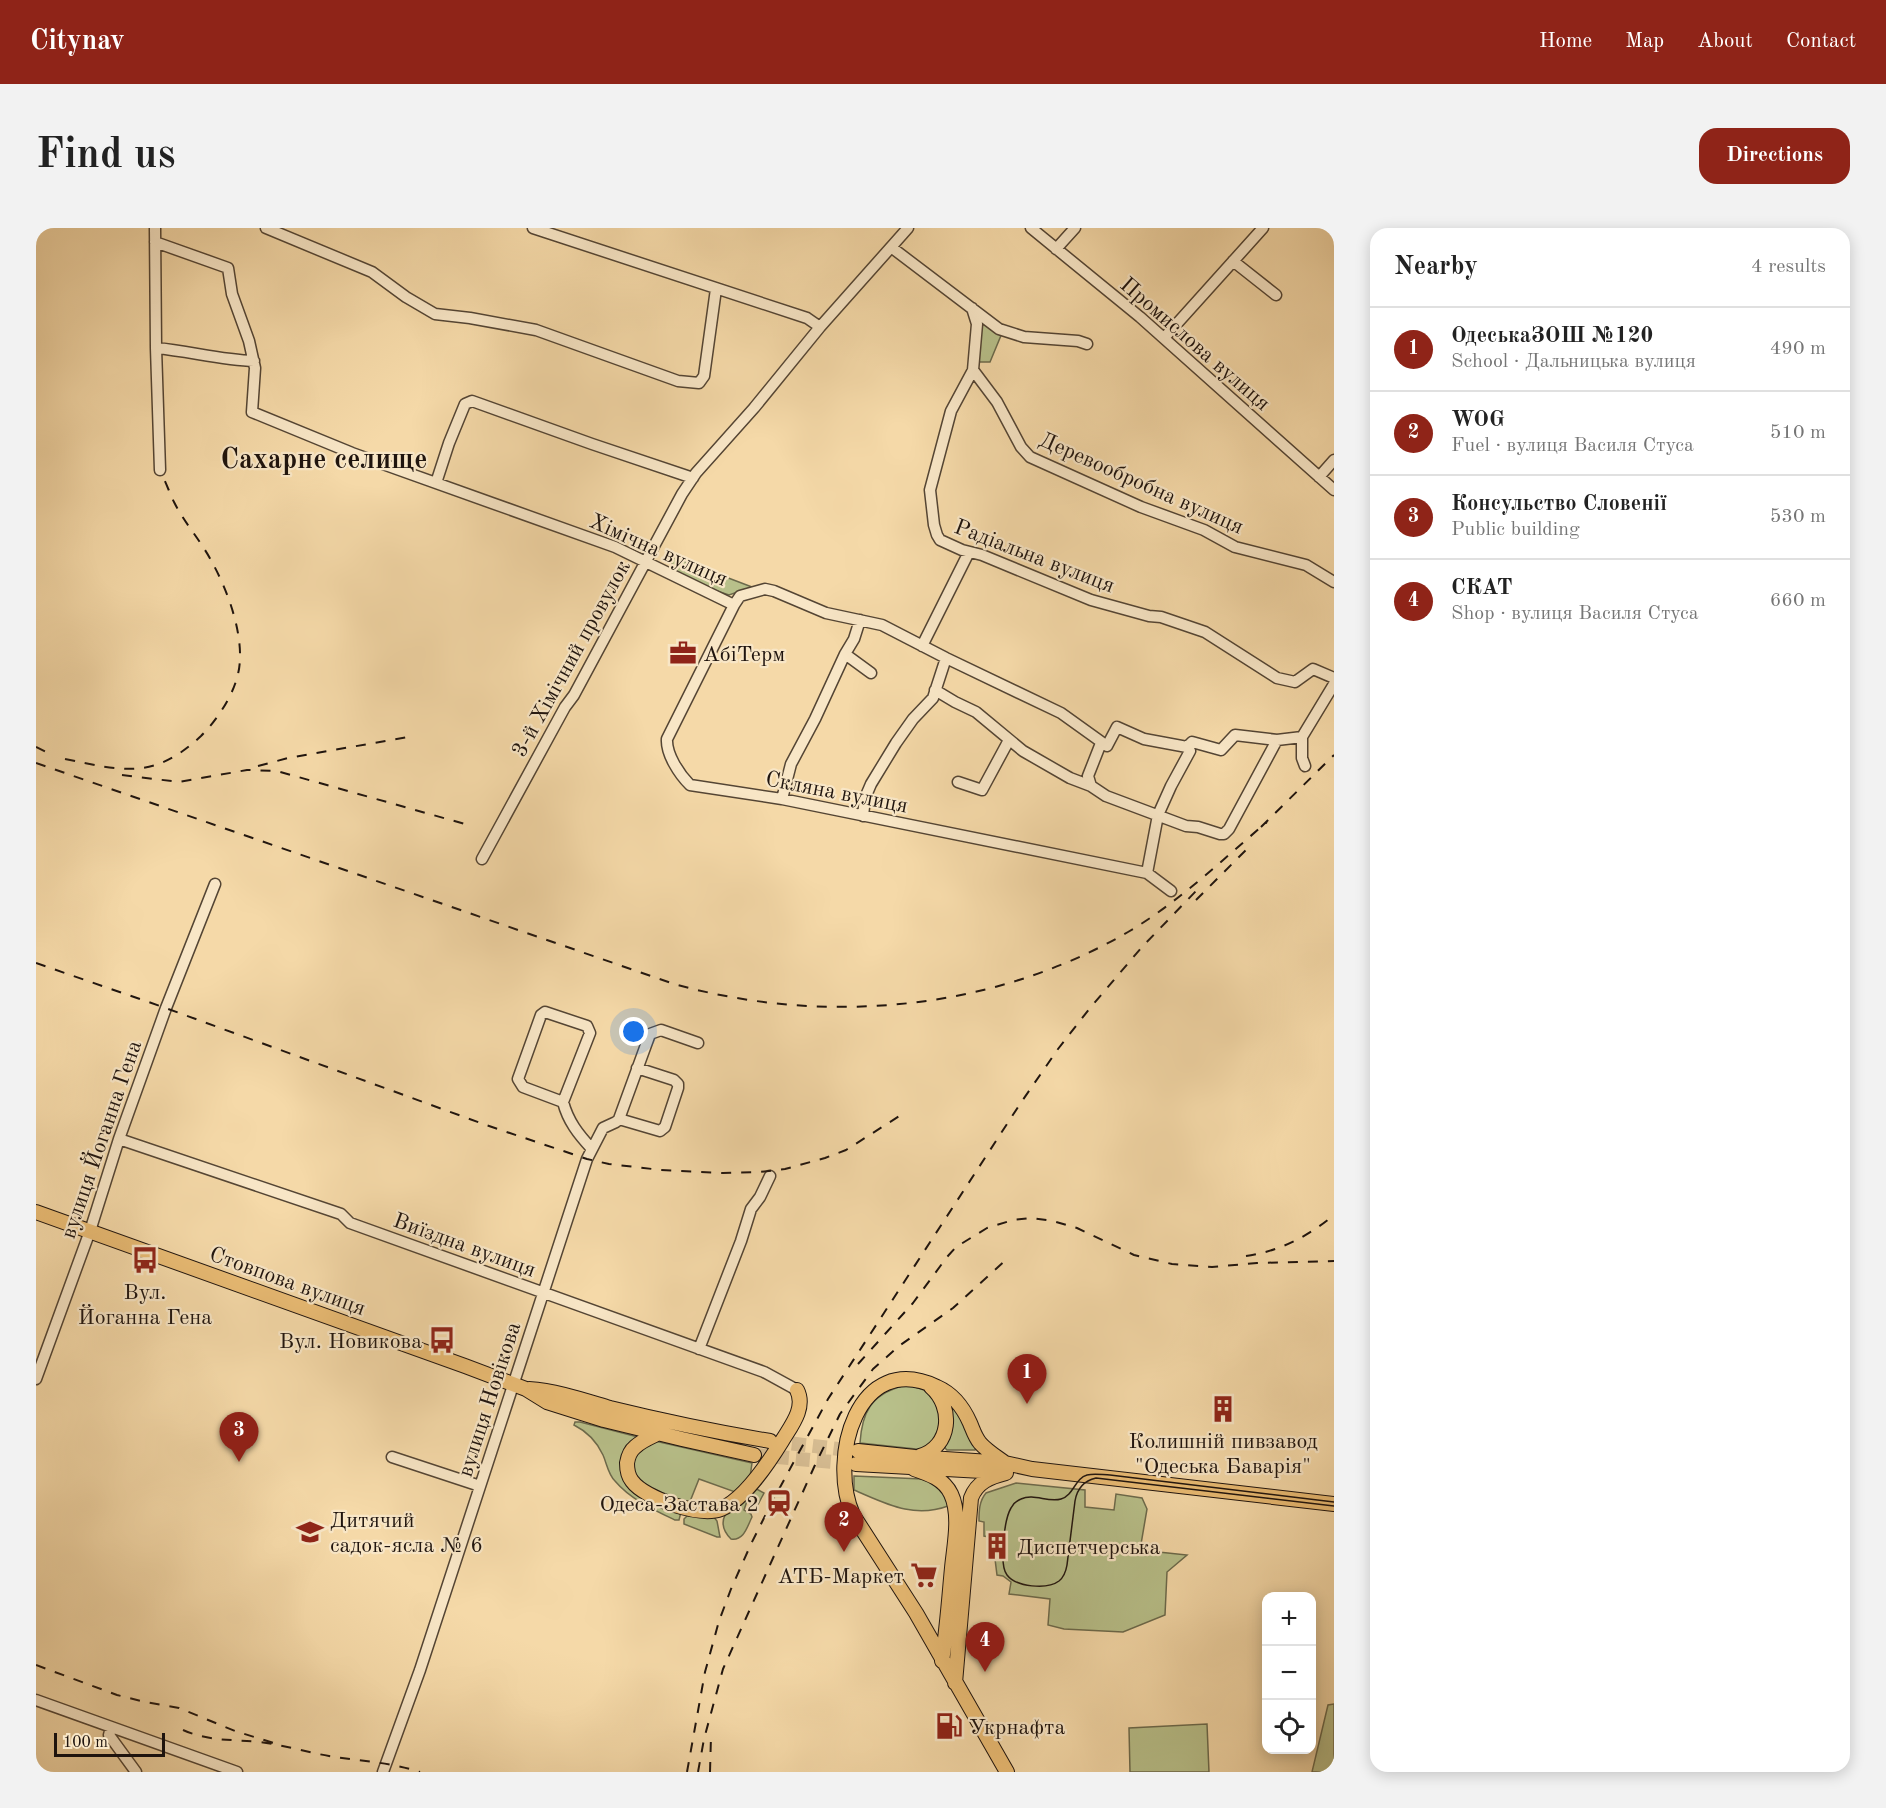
<!DOCTYPE html>
<meta charset="utf-8">
<style>
body{margin:0;font-family:"Old Standard TT",serif;background:#f2f2f2;color:#222}
.controls{position:absolute;right:18px;bottom:18px;display:grid;overflow:hidden;border-radius:12px;box-shadow:0 3px 15px #0003}
.controls button{width:54px;height:54px;display:grid;place-items:center;padding:0;border:0;border-bottom:2px solid #e0e0e0;background:#fff;color:#222;font:30px sans-serif}
.scale{position:absolute;left:18px;bottom:15px;width:111px;box-sizing:border-box;padding-left:6px;border:3px solid #1f140e;border-top:0;font-size:16px;line-height:21px;white-space:nowrap;color:#1f140e;-webkit-text-stroke:4px #f8e6c6;paint-order:stroke}
.you{position:absolute;left:598px;top:804px;width:21px;height:21px;margin:-15px;border:4px solid #fff;border-radius:50%;background:#1a73e8;box-shadow:0 0 0 9px #1a73e833}
.badge{display:grid;place-items:center;width:39px;height:39px;border-radius:50%;background:#8f2418;color:#fff;font-size:20px;font-weight:700}
.pin{position:absolute;translate:-50% -50px;filter:drop-shadow(0 2px 3px #0008)}
.pin::after{content:'';position:absolute;top:32px;width:21px;height:18px;background:inherit;clip-path:polygon(0 0,100% 0,50% 100%)}
.list{margin:0;padding:0;list-style:none}
h2{display:flex;justify-content:space-between;align-items:center;height:78px;margin:0;padding:0 24px;font-size:26px}
h2 small{font-size:20px;font-weight:400;color:#767676}
.list li{display:grid;grid-template-columns:39px 1fr auto;gap:18px;align-items:center;box-sizing:border-box;height:84px;padding:0 24px;border-top:2px solid #e0e0e0}
.list b{display:block;font-size:22px;white-space:nowrap}
.list p{margin:0;font-size:20px;white-space:nowrap;color:#767676}
.list em{font-size:20px;font-style:normal;color:#767676}
.icon{flex:none;width:33px;height:33px;fill:none;stroke:currentColor;stroke-width:2;stroke-linecap:round;stroke-linejoin:round}
.map{position:relative;flex:none;width:1298px;height:1544px;overflow:hidden;border-radius:18px}
header{display:flex;align-items:center;gap:36px;box-sizing:border-box;height:84px;padding:0 30px;background:#8f2418;color:#fff}
header strong{font-size:28px}
nav{display:flex;gap:33px;margin-inline-start:auto;font-size:21px}
.intro{display:flex;align-items:center;justify-content:space-between;box-sizing:border-box;height:144px;padding:0 36px}
h1{margin:0;font-size:42px}
.button{padding:15px 27px;border-radius:18px;background:#8f2418;color:#fff;font-size:21px;font-weight:700}
main{display:flex;gap:36px;padding:0 36px}
aside{flex:1;background:#fff;border-radius:18px;box-shadow:0 3px 15px #0003}
.map>svg:first-child{display:block}
.green{fill:#b8c08a;stroke:#6c6a4c;stroke-width:1.5}
.lines{fill:none;stroke-linecap:round;stroke-linejoin:round}
.major-tunnel{stroke:#d5bb91;stroke-width:14;stroke-dasharray:14 7;stroke-linecap:butt}
.minor-casing{stroke:#544534;stroke-width:13}
.major-casing{stroke:#1f140e;stroke-width:16}
.minor{stroke:#f8e6c6;stroke-width:10}
.major{stroke:#eabc74;stroke-width:14}
.tram{stroke:#1f140e;stroke-width:1.5}
.rail{stroke:#1f140e;stroke-width:2;stroke-dasharray:10 10;stroke-linecap:butt}
.labels{text-anchor:middle;stroke-width:4.5;stroke-linejoin:round;paint-order:stroke}
.street-label{font-size:22px;fill:#1f140e;stroke:#f8e6c6}
.poi-label{font-size:22px;fill:#1f140e;stroke:#f8e6c6;text-anchor:start}
.district-label{font-size:28px;font-weight:bold;fill:#1f140e;stroke:#f8e6c6}
</style>
<header>
<strong>Citynav</strong>
<nav><a>Home</a><a>Map</a><a>About</a><a>Contact</a></nav>
</header>
<div class="intro"><h1>Find us</h1><a class="button">Directions</a></div>
<main>
<div class="map">
<svg width="1298" height="1544" viewBox="0 0 1298 1544">
<rect width="100%" height="100%" fill="#f5d9a8"/>
<filter id="stains"><feTurbulence type="fractalNoise" baseFrequency=".00333" numOctaves="4"/><feColorMatrix values="0 0 0 0 .2 0 0 0 0 .09 0 0 0 0 .02 0 0 0 .5 -.17"/></filter>
<radialGradient id="worn" r=".72"><stop offset=".6" stop-color="#630" stop-opacity="0"/><stop offset="1" stop-color="#630" stop-opacity=".3"/></radialGradient>
<!-- green -->
<path class="green" d="M946,95l20,10 -12,29h-13l2,-30z
M632,327l84,32 -23,8 -24,-8 -30,-16z
M866,1158h10l18,6 11,17 -3,26 -13,15 -65,-7c2,-31 11,-48 42,-57z
M918,1175l22,45 -1,2h-28l-2,-2 6,-32v-12z
M539,1194h5l58,15 -15,35 58,40 -2,8h-4c-21,-10 -45,-21 -60,-39 -7,-7 -8,-17 -12,-26 -6,-13 -17,-24 -29,-30z
M619,1213l97,22 -2,14 -15,15 -36,-13 -10,25c-17,-6 -57,-17 -56,-39 0,-5 2,-10 5,-14 4,-4 12,-7 17,-10z
M818,1248l68,3 7,2 17,13 2,12c-35,13 -63,-3 -94,-16z
M980,1255l69,7v17l29,3 2,-16 26,4 5,11 -7,41 47,5 -20,17 -2,43 -42,17 -59,-3 -16,-4 2,-26 -41,-5 2,-12 -8,-6 -6,-1 -3,-24 1,-13 -11,-2v-14l-5,-1c0,-9 0,-20 7,-28z
M717,1259l11,6 -10,19 -3,-1 5,-13 -7,-3 -5,15 7,4 1,3c-5,10 -8,24 -21,22 -22,-22 7,-38 22,-52z
M653,1286l24,2 4,5 3,16h-3l-33,-13v-5z
M1298,1476v68h-22l16,-67z
M1171,1496l2,48h-79l-1,-44z"/>
<g class="lines">
<!-- major-tunnel -->
<path class="major-tunnel" d="M735,1213l85,10
M718,1227l102,9"/>
<defs>
<path id="minor" d="M119,0l1,120 4,122
M230,0l106,44 34,25 29,17 35,4 66,12 142,51 21,2 5,-7 12,-87
M497,0l274,90 13,9
M995,0l109,89 194,173
M119,14l73,26 4,26 17,47 6,27 -3,44 100,41 263,94 119,58 6,-9 25,-7 9,2 52,22 56,12 64,33 115,55 46,33 10,-19 27,12 43,8 5,-5 29,8 14,-15 42,5 25,-3
M855,19l108,82 25,8 54,4 9,3
M1020,21l19,-21
M1197,33l43,34
M936,80l5,16 -4,46 -22,41 -21,79 4,35 3,10 3,5 22,10 20,5 109,45 58,16 12,1 44,15 72,46 18,4 18,-13 21,9
M1128,110l99,-110
M120,120c33,3 65,12 98,13
M937,142l24,32 24,45 9,10 111,50 63,23 31,17 71,18 28,17
M1283,249l15,-17
M400,255l13,-40 16,-39 7,-3 120,43 101,34
M698,377l-67,134c-1,15 12,35 23,46l92,14 365,74 24,18
M886,418l47,-94
M809,426l26,19
M899,462l20,12 21,10 47,39 47,27 21,8 15,10 80,30 12,1 22,7h4l5,-5 48,-89
M1269,538l-3,-8v-21l32,-53
M922,554l24,8 27,-50
M1055,558l-3,-10 13,-33
M746,571l9,-35 24,-45 30,-65 9,-15 6,-19
M827,588l2,-18 6,-14 25,-41 17,-24 20,-21 13,-40
M446,631l83,-152 9,-12 108,-201 14,-21 58,-65 66,-81 88,-99
M1111,645l11,-58 13,-29 19,-35 -3,-4
M527,874l27,-69 -3,-7 -42,-14 -4,3 -23,64 5,8 40,15c5,19 15,32 29,47
M583,891l41,12 5,-4 13,-39v-4l-4,-4 -37,-12
M83,911l222,75 9,9 414,149 33,18
M663,1121l42,-108 10,-32 9,-12 10,-21
M0,1151l54,-148 29,-92 47,-131 49,-124
M356,1229l88,29
M0,1472l201,72
M75,1499l-2,8 27,37
M347,1544l37,-102 167,-511 16,-31 13,-6 3,-3 31,-85 11,-4 37,13"/>
<path id="major" d="M0,984l429,154 61,23 21,13 57,18 78,19 72,16
M493,1161c28,2 54,11 81,19 53,13 106,24 160,33
M623,1205c-8,4 -18,8 -24,14 -5,4 -7,10 -8,16 0,6 1,13 5,18 13,18 68,36 89,28 24,-10 48,-47 61,-68 9,-15 24,-33 15,-51
M822,1223l57,6 90,6 27,6 302,35
M884,1228c31,-9 34,-49 11,-69
M969,1235c-8,-6 -18,-12 -25,-20 -5,-6 -7,-13 -10,-20 -7,-16 -17,-29 -33,-36 -80,-38 -109,72 -84,128l63,98 91,159
M820,1236l144,8
M878,1241c15,5 30,10 37,25 10,21 3,52 1,74 -3,31 -5,62 -10,93
M919,1455l16,-185c6,-16 19,-21 35,-25"/>
</defs>
<!-- minor casing -->
<use href="#minor" class="minor-casing"/>
<!-- major casing -->
<use href="#major" class="major-casing"/>
<!-- minor -->
<use href="#minor" class="minor"/>
<!-- major -->
<use href="#major" class="major"/>
<!-- tram -->
<path class="tram" d="M1298,1274l-224,-27c-7,0 -15,-2 -23,0 -12,3 -13,20 -26,24 -13,4 -27,-6 -40,0 -5,2 -8,5 -10,9 -7,12 -12,57 -4,67 9,12 40,15 52,6 5,-4 7,-10 8,-16l8,-64c2,-12 8,-20 21,-23l238,28"/>
<!-- rail -->
<path class="rail" d="M0,519l12,6
M29,531c58,12 89,21 136,-23 16,-16 32,-40 37,-62 8,-33 -9,-81 -25,-110 -11,-22 -28,-40 -39,-62 -4,-8 -7,-17 -11,-25
M0,535l638,221c151,42 318,27 454,-52 51,-30 94,-72 139,-110
M222,538l30,-8 120,-21
M86,547l57,7 68,-12 30,1 195,55
M1225,599l73,-72
M1160,672l53,-53
M0,735l124,43 326,119 101,34 22,5 52,6 62,3 37,-1 25,-3 40,-11 21,-8 55,-35
M1210,1028c34,-5 61,-19 88,-41
M822,1136l55,-61 34,-46 9,-10 31,-19 26,-8 19,-2 21,3 24,7 57,27 38,9 40,3 45,-4 77,-2
M0,1437l81,30 28,7 34,6 56,23 45,14
M147,1502c28,12 48,9 77,12 23,3 46,10 69,14 30,5 61,6 91,16
M651,1544l18,-100 14,-51 12,-32 20,-45 21,-42 56,-103 192,-295 38,-55 32,-41 52,-61 55,-57
M662,1544l6,-33 19,-70 92,-204 25,-51 33,-45 26,-23 54,-38 54,-49
M674,1544l1,-36"/>
</g>
<!-- icons -->
<defs>
<symbol id="office-bare" viewBox="-9 -9 18 18"><path d="M-6-3h4V-5.5h4V-3h4V5H-6ZM-1-4.5V-3h2v-1.5ZM-6 0V1H6V0Z" fill="#8f2418" stroke="#f8e6c6" stroke-width="2.5" paint-order="stroke"/></symbol>
<symbol id="bus-bare" viewBox="-9 -9 18 18"><path d="M-5-6H5V4H4V6H2V4H-2V6H-4V4H-5ZM-3.5-4V0h7V-4ZM-3.5 1.2v1.5H-2V1.2ZM2 1.2v1.5H3.5V1.2Z" fill="#8f2418" stroke="#f8e6c6" stroke-width="2.5" paint-order="stroke"/></symbol>
<symbol id="building-bare" viewBox="-9 -9 18 18"><path d="M-4-6H4V6H1V3H-1V6H-4ZM-2.5-4.3h1.7v1.8h-1.7ZM.8-4.3h1.7v1.8H.8ZM-2.5-1h1.7V.8h-1.7ZM.8-1h1.7V.8H.8Z" fill="#8f2418" stroke="#f8e6c6" stroke-width="2.5" paint-order="stroke"/></symbol>
<symbol id="station-bare" viewBox="-9 -9 18 18"><path d="M-3-6H3Q5-6 5-4V2Q5 4 3 4L4.5 6H3L1.5 4h-3L-3 6H-4.5L-3 4Q-5 4-5 2V-4Q-5-6-3-6ZM-3.5-4v3h7v-3ZM-3.5 1v1.5H-2V1ZM2 1v1.5H3.5V1Z" fill="#8f2418" stroke="#f8e6c6" stroke-width="2.5" paint-order="stroke"/></symbol>
<symbol id="school-bare" viewBox="-9 -9 18 18"><path d="M0-5L7-2L0 1L-7-2ZM-4 1L0 2.5L4 1V4Q0 6-4 4Z" fill="#8f2418" stroke="#f8e6c6" stroke-width="2.5" paint-order="stroke"/></symbol>
<symbol id="supermarket-bare" viewBox="-9 -9 18 18"><path d="M-6-5.5h2.5l.6 2H6L4.5 2H-2.5L-4.4-4H-6ZM-1.5 3.2a1.3 1.3 0 1 0 .1 0ZM3 3.2a1.3 1.3 0 1 0 .1 0Z" fill="#8f2418" stroke="#f8e6c6" stroke-width="2.5" paint-order="stroke"/></symbol>
<symbol id="fuel-bare" viewBox="-9 -9 18 18"><path d="M-5.5-6h7V0h2V4h1.3V-2.5L3-4.5l.8-.8L6-3V5H2.5V1h-1V6h-7ZM-4.2-4.7v3.2H.2V-4.7Z" fill="#8f2418" stroke="#f8e6c6" stroke-width="2.5" paint-order="stroke"/></symbol>
</defs>
<g fill-rule="evenodd">
<use href="#office-bare" x="628" y="406" width="38" height="38"/>
<use href="#bus-bare" x="90" y="1013" width="38" height="38"/>
<use href="#bus-bare" x="387" y="1093" width="38" height="38"/>
<use href="#building-bare" x="1168" y="1162" width="38" height="38"/>
<use href="#station-bare" x="724" y="1256" width="38" height="38"/>
<use href="#school-bare" x="255" y="1285" width="38" height="38"/>
<use href="#building-bare" x="942" y="1299" width="38" height="38"/>
<use href="#supermarket-bare" x="869" y="1328" width="38" height="38"/>
<use href="#fuel-bare" x="894" y="1479" width="38" height="38"/>
</g>
<g class="labels">
<!-- street labels -->
<g class="street-label">
<text transform="translate(1160 115) rotate(41)" y="8">Промислова вулиця</text>
<text transform="translate(1106 254) rotate(24)" y="8">Деревообробна вулиця</text>
<text transform="translate(623 321) rotate(24)" y="8">Хімічна вулиця</text>
<text transform="translate(999 327) rotate(21)" y="8">Радіальна вулиця</text>
<text transform="translate(534 430) rotate(-61)" y="8">3-й Хімічний провулок</text>
<text transform="translate(801 563) rotate(11)" y="8">Скляна вулиця</text>
<text transform="translate(64 911) rotate(-71)" y="8">вулиця Йоганна Гена</text>
<text transform="translate(429 1016) rotate(20)" y="8">Виїздна вулиця</text>
<text transform="translate(252 1052) rotate(20)" y="8">Стовпова вулиця</text>
<text transform="translate(452 1171) rotate(-72)" y="8">вулиця Новікова</text>
</g>
<!-- poi labels -->
<g class="poi-label">
<text x="667" y="433">АбіТерм</text>
<text x="109" y="1071" text-anchor="middle">Вул.<tspan x="109" dy="25">Йоганна Гена</tspan></text>
<text x="386" y="1120" text-anchor="end">Вул. Новикова</text>
<text x="1187" y="1220" text-anchor="middle">Колишній пивзавод<tspan x="1187" dy="25">"Одеська Баварія"</tspan></text>
<text x="723" y="1283" text-anchor="end">Одеса-Застава 2</text>
<text x="294" y="1299">Дитячий<tspan x="294" dy="25">садок-ясла № 6</tspan></text>
<text x="981" y="1326">Диспетчерська</text>
<text x="868" y="1355" text-anchor="end">АТБ-Маркет</text>
<text x="933" y="1506">Укрнафта</text>
</g>
<!-- district labels -->
<g class="district-label">
<text x="288" y="240">Сахарне селище</text>
</g>
</g>
<rect width="100%" height="100%" filter="url(#stains)"/>
<rect width="100%" height="100%" fill="url(#worn)"/>
</svg>
<div class="controls">
<button>+</button>
<button>−</button>
<button><svg class="icon" aria-label="locate" viewBox="0 0 24 24"><circle cx="12" cy="12" r="6"/><path d="M12 2v4M12 18v4M2 12h4M18 12h4"/></svg></button>
</div>
<div class="scale">100 m</div>
<div class="you"></div>
<div class="pin badge" style="left:991px;top:1176px">1</div>
<div class="pin badge" style="left:808px;top:1324px">2</div>
<div class="pin badge" style="left:203px;top:1234px">3</div>
<div class="pin badge" style="left:949px;top:1444px">4</div>
</div>
<aside>
<h2>Nearby<small>4 results</small></h2>
<ul class="list">
<li><span class="badge">1</span><div><b>ОдеськаЗОШ №120</b><p>School · Дальницька вулиця</p></div><em>490 m</em></li>
<li><span class="badge">2</span><div><b>WOG</b><p>Fuel · вулиця Василя Стуса</p></div><em>510 m</em></li>
<li><span class="badge">3</span><div><b>Консульство Словенії</b><p>Public building</p></div><em>530 m</em></li>
<li><span class="badge">4</span><div><b>СКАТ</b><p>Shop · вулиця Василя Стуса</p></div><em>660 m</em></li>
</ul>
</aside>
</main>
